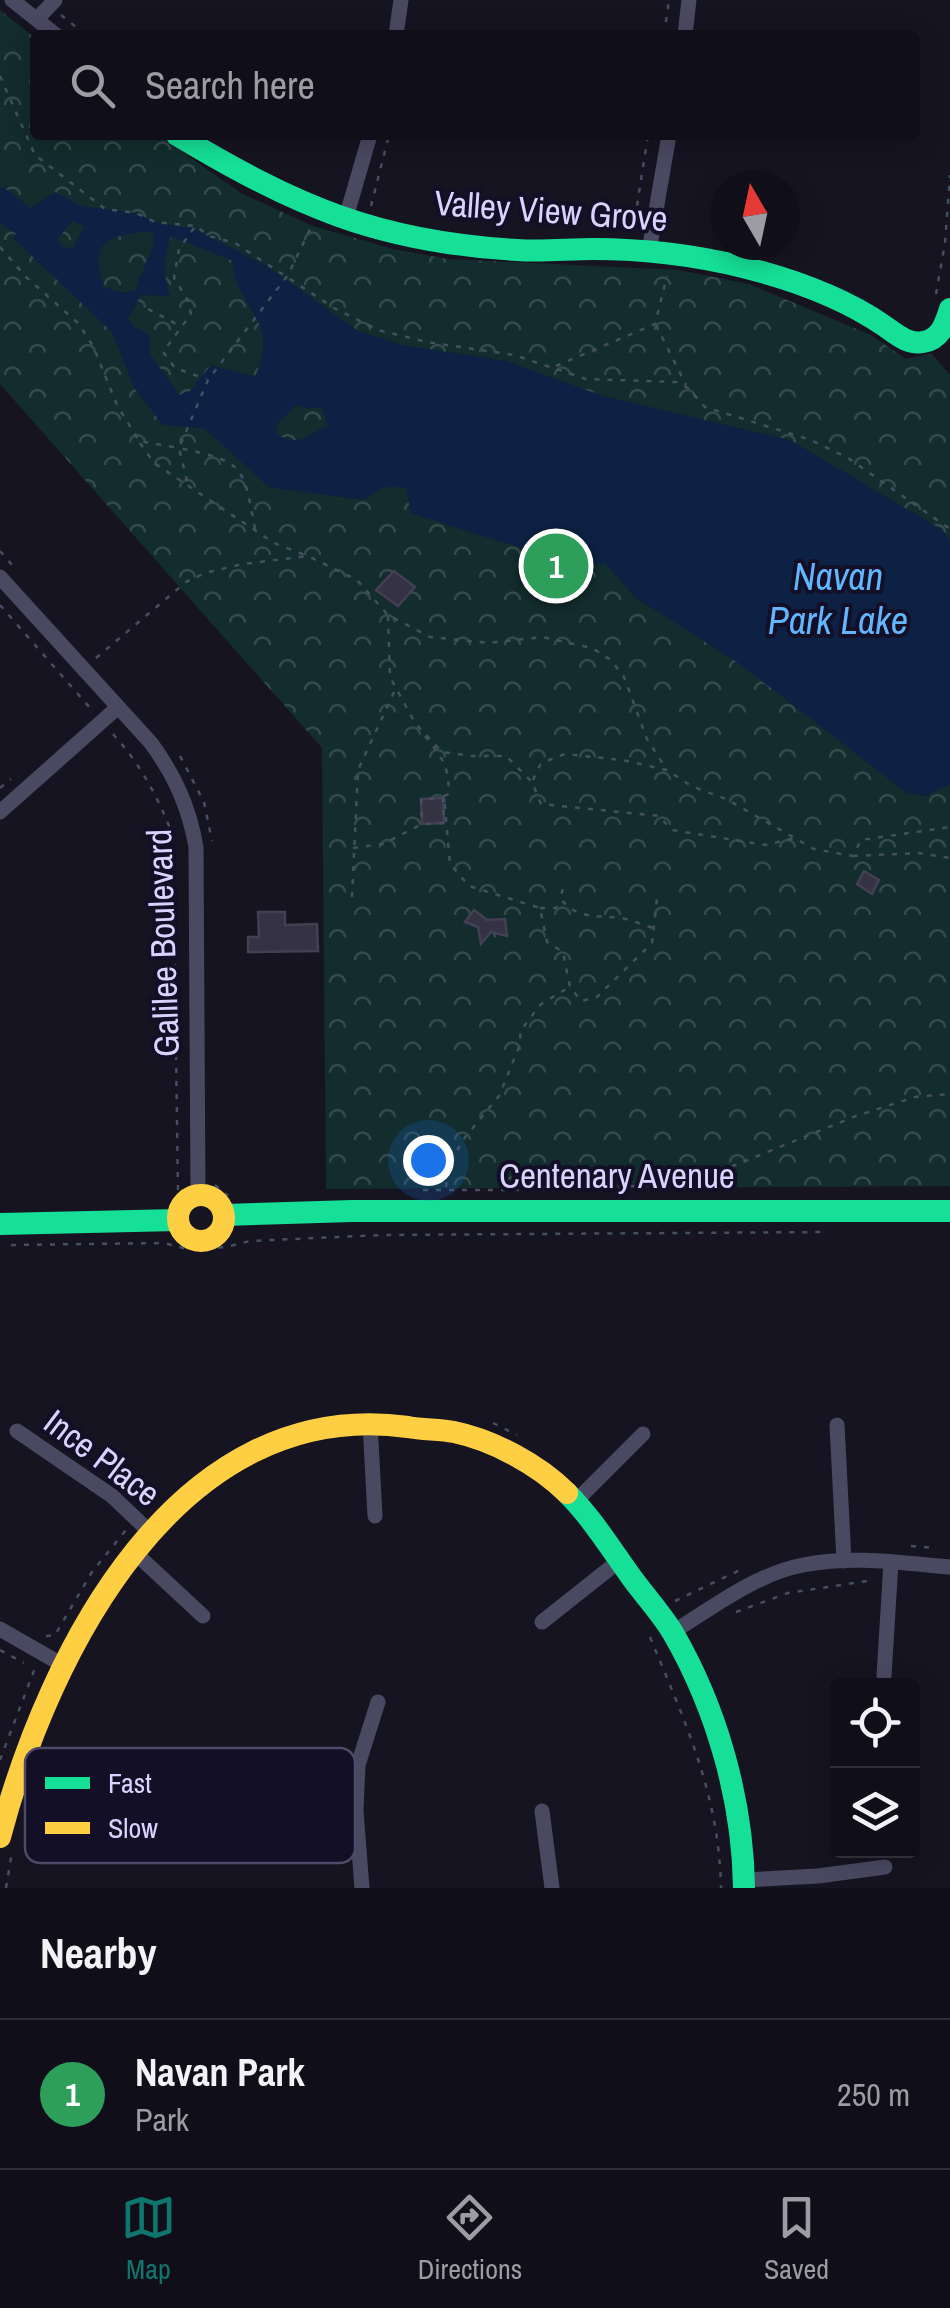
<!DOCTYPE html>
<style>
body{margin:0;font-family:"Archivo Narrow",sans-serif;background:#1e1d26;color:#f1f3f6}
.controls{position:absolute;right:30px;bottom:30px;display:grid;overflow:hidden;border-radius:10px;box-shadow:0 5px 25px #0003}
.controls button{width:90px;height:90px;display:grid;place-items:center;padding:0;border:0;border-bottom:2px solid #302f38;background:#100f19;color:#f1f3f6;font:50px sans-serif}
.compass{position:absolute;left:710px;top:170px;width:90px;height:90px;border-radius:50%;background:#100f19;box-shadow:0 5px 25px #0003;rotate:351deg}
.you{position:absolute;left:428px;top:1160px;width:35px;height:35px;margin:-25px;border:8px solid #fff;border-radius:50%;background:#1a73e8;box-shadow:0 0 0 15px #1a73e833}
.badge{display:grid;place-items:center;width:65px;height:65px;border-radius:50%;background:#0f766e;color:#fff;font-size:32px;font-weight:700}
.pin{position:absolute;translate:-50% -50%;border:5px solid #fff;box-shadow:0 2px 10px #0006}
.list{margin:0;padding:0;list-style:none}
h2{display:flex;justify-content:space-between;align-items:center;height:130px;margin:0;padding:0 40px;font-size:42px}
h2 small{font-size:32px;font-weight:400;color:#9c9ca2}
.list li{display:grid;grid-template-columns:65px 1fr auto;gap:30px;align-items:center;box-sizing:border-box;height:150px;padding:0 40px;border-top:2px solid #302f38}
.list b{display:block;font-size:38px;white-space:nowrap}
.list p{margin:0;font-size:32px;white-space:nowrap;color:#9c9ca2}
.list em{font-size:32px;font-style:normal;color:#9c9ca2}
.icon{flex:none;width:55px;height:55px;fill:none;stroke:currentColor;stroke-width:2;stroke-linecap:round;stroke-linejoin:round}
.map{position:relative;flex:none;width:950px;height:1888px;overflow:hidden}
.search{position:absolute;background:#100f19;box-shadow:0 5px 25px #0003;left:30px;right:30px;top:30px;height:110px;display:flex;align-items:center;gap:25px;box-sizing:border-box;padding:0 35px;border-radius:10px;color:#9c9ca2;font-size:38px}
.sheet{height:280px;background:#100f19}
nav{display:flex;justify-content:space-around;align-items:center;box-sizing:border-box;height:140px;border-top:2px solid #302f38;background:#100f19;font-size:28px;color:#9c9ca2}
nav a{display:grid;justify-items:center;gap:5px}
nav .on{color:#0f766e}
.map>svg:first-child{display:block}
.park{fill:url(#park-crowns)}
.water{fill:#0d2144;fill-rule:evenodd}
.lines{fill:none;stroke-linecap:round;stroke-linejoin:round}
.river{stroke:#0d2144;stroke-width:30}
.building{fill:#343243;stroke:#433f54;stroke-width:2.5}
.path{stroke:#44505f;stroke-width:2.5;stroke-dasharray:5 8;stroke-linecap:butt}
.street{stroke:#4a4962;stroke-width:15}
.fast{stroke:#16e098;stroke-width:22}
.slow{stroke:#ffcf43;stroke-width:22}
.labels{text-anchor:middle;stroke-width:8;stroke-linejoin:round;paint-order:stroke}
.street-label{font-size:35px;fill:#d9d4ff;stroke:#130f26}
.water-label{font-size:38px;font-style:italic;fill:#62b6ff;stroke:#130f26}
.key{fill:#130f26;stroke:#4e4a67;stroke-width:2.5}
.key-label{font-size:28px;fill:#d9d4ff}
</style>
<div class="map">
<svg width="950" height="1888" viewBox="0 0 950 1888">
<defs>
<pattern id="park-crowns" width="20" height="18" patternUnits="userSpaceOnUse" patternTransform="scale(2.5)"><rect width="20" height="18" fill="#132c2d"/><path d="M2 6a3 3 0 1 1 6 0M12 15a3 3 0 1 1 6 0" fill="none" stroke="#354a4c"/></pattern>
</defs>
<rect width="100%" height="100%" fill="#161421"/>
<!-- park -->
<path class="park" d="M0,10l35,28v97h123l83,58 72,33 80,23 55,10 231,11 70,14 122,51 35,24 25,-6 19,22v811l-624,3 -4,-441 -322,-364z"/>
<!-- water -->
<path class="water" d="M55,192l26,14 55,7 19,9 39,7 76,39 88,63 44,14 104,16 97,35 187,44 152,90 8,9v245l-24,12 -19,-3 -170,-131 -101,-64 -31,-35 -22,5 -172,-55 -5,-25 -22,-1 -21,13 -94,-13 -65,-59 -41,-3 -28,-36 -23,-57 -98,-93 10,-26zM72,221l13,5 -12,22 -11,-1 -4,-8zM147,231l7,3c0,20 -13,36 -18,56l-13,3 -20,-6c-12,-46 1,-50 44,-56zM171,236l60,24c3,9 5,23 10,32 20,33 31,45 14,85l-44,-12 -21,26 -11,4 -29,-41v-19l-14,-7 -8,-9 13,-24 29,1c-7,-21 -7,-39 1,-60zM296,405l13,4 12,-2 7,18c-20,9 -27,23 -52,9l1,-10z"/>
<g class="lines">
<!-- river -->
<path class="river" d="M0,203l22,17"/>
</g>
<!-- building -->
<path class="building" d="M394,571l21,16 -17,19 -22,-16z
M443,798l1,25 -22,1 -1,-25z
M864,871l15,9 -7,14 -15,-10z
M474,910l13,10 18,-1 2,17 -16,-4 -10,12 -3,-17 -13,-5z
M258,912h27v13l32,-1 1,27 -70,1v-15h11z"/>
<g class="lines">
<!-- path -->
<path class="path" d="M61,15l25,20
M664,35l5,-35
M0,76l35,79 70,54 31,4 19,9 41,4 13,10 26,7 99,65 44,22 49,12 87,13 72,24 90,3 12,6 17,19 106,33 37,18 102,71
M371,206l18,-71
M194,228l-15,21 -5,29 13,21 4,15 -28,38 12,16 31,11
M628,230l9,-24 11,-71
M0,247l26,30 52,46 15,23 24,59 22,36 40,7 9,37
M936,294l9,-51 5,-68
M148,309l32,17
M656,325l30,60
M556,366l99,-42 12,-48
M140,443l14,20 120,80 31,12
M255,529c-12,-64 -10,-67 -76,-81l29,-68 80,-105 23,-48
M0,551l13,15
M0,605l91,104
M388,616l2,61 25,46 27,29 30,4h34l26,26 9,22 118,12 13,14 93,15 30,-7
M96,658l90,-76 19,-9 38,-9 65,-8 49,24 31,35 42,22 59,6 53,-6 50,11 19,12 13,17 23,62 20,31
M113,734c28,31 45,63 60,102l5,358
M425,736c18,23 23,28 24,58l-5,2 6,68 19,22 71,22 7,34 16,10 7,35 11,14 16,-4 55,-54 5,-45
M180,756l24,46 8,39
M533,780l8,-17 24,-9 57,6 45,10 24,16 35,13 88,50 39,7 8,-16 89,-13
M0,788l11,-9
M353,848l30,-4 39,-20 22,-1 -1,-25 -22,1 1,25
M853,856l66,-3 31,5
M563,889l-3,9c17,22 36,17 61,20 11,2 22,7 32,10
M352,897l6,-127 37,-80
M540,908h16l4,-9
M215,1185l13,11
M446,1187l2,-18 14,-28 37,-45 20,-49 2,-17 20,-26 27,-16
M423,1190h140l128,-7 165,-67 59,-19 35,-3
M11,1245l153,-2 23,6 39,-2 24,-6 132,-6 445,-3
M493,1423l24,12
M911,1546l26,2
M675,1601l65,-31
M736,1612l52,-19 86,-13
M46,1636l9,-1 37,-63 34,-42
M650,1637c35,85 69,156 71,251
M0,1650l24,13
M0,1760l35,-92
M6,1888l6,-36"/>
<!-- street -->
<path class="street" d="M12,0l44,35
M37,19l18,-19
M396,35l5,-35
M685,35l4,-35
M345,221l25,-86
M649,251l20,-116
M0,577l151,166c24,33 38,64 45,104l2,349
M0,812l117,-104
M370,1423l5,93
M837,1425l7,136
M17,1431l95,65 39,37
M576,1501l67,-67
M134,1552l69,64
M542,1622l77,-61
M0,1629l61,35
M673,1632c40,-25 83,-58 130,-67 48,-10 99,-2 147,2
M884,1676l7,-114
M15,1785l129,23 28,-11
M542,1811l10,77
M745,1880l73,-4 67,-9
M362,1888l-6,-77 2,-46 20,-63"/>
<!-- fast -->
<path class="fast" d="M177,135c119,71 200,107 340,115 25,2 51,-1 76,-1 50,0 101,6 150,18 48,12 99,30 140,58 12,8 24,20 40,17 18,-3 22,-18 27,-33
M224,1215l128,-4h598
M0,1224l178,-4
M567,1493c25,25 44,56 65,85 13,18 29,35 41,55 44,76 70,168 71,255"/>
<!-- slow -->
<path class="slow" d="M178 1218a23 23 0 1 1 46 0a23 23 0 1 1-46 0Z
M0,1837c49,-186 178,-442 408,-410 15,3 31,2 46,5 39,8 85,33 113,61"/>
</g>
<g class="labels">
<!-- street labels -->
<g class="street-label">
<text transform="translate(551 211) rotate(4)" y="12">Valley View Grove</text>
<text transform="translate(163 943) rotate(-92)" y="12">Galilee Boulevard</text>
<text x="617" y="1188">Centenary Avenue</text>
<text transform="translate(102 1458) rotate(37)" y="12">Ince Place</text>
</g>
<!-- water labels -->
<g class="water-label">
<text x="838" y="590">Navan<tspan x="838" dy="44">Park Lake</tspan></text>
</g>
</g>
<!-- legend -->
<rect x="25" y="1748" width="330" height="115" rx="15" class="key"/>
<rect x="45" y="1777" width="45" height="12" fill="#16e098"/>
<rect x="45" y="1822" width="45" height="12" fill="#ffcf43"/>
<g class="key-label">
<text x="108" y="1793">Fast</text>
<text x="108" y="1838">Slow</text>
</g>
</svg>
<div class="controls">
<button><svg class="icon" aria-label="locate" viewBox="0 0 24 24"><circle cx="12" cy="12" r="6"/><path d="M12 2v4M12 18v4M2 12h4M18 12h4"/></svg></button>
<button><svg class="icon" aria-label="layers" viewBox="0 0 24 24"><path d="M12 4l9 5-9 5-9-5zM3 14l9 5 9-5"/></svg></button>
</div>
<svg class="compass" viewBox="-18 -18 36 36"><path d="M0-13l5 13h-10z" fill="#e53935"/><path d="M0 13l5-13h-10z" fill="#9c9ca2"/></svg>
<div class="you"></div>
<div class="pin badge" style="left:556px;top:566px;background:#2e9e5b">1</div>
<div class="search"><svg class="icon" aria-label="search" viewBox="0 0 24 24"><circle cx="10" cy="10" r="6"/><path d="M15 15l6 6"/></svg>Search here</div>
</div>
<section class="sheet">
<h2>Nearby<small></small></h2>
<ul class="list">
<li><span class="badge" style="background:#2e9e5b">1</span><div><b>Navan Park</b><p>Park</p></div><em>250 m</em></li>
</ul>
</section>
<nav>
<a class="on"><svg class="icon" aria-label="map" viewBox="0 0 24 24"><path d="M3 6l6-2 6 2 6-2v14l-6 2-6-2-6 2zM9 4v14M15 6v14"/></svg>Map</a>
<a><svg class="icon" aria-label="directions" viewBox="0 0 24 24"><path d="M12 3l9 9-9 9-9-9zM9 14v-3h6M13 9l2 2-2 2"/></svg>Directions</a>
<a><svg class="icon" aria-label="saved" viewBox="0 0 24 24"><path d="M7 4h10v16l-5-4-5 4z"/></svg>Saved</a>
</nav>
